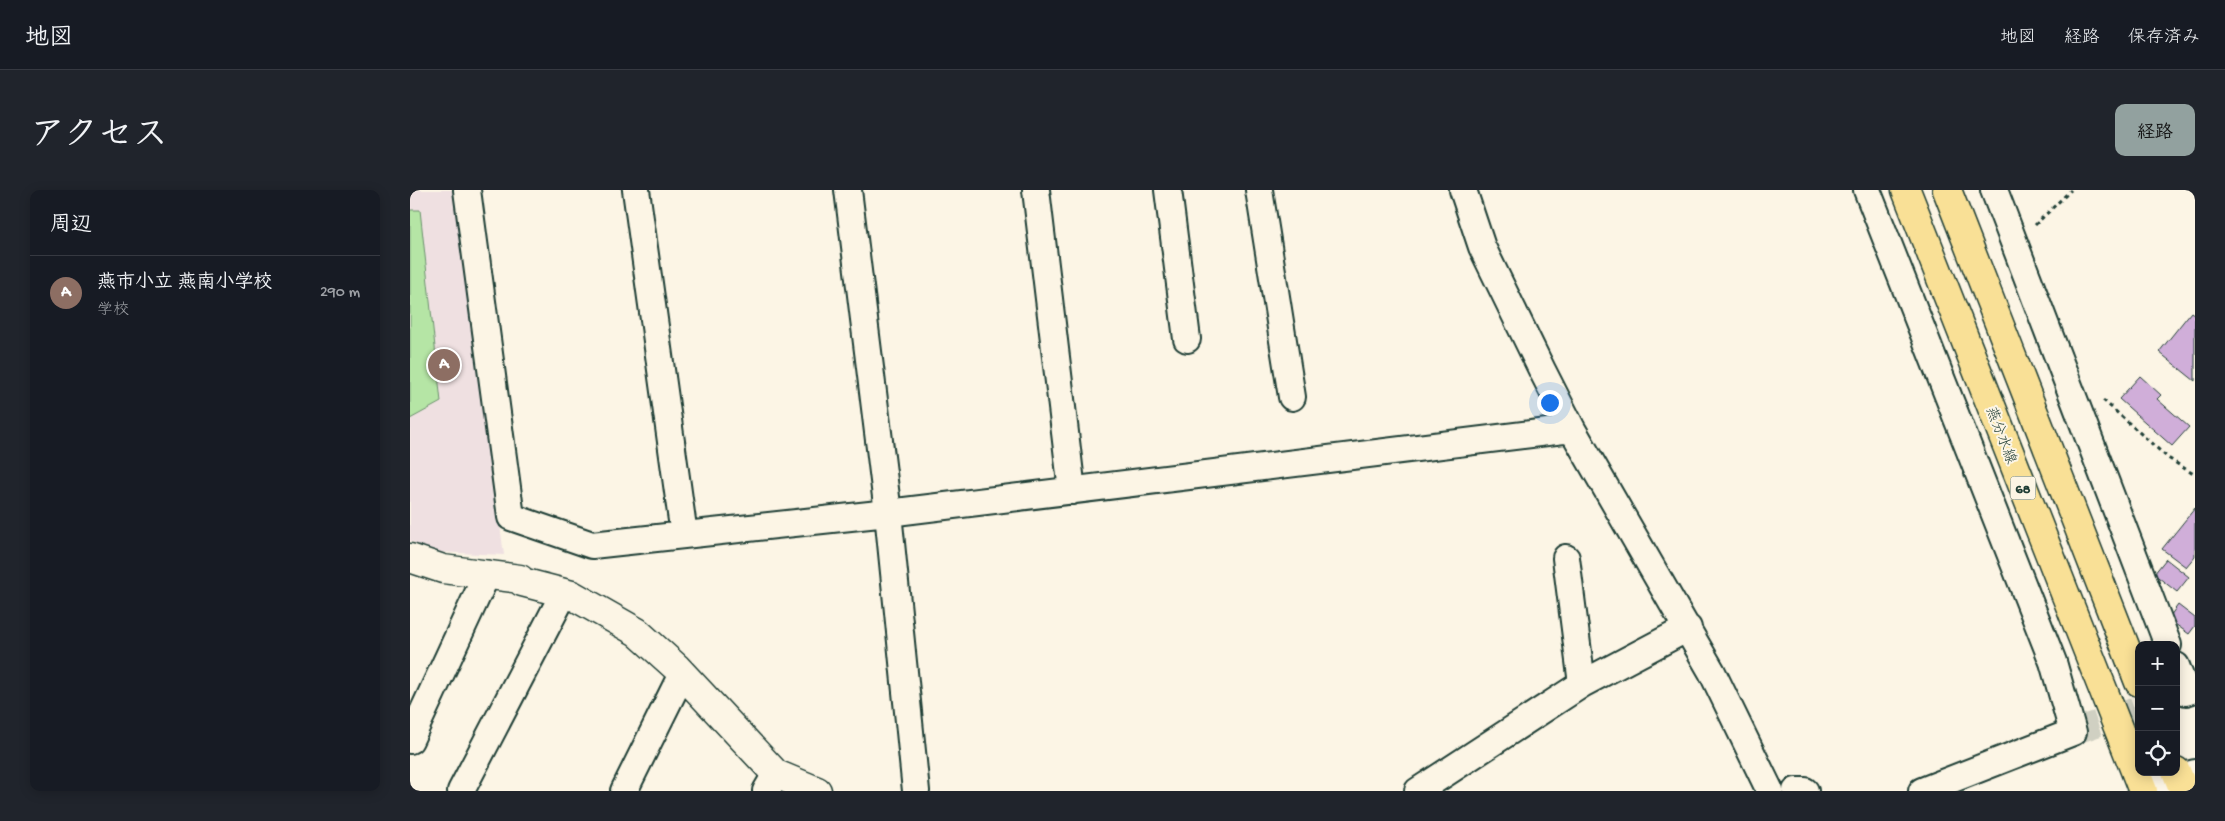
<!DOCTYPE html>
<html lang="ja">
<meta charset="utf-8">
<style>
body{margin:0;font-family:"Gochi Hand","Klee One",sans-serif;background:#20242c;color:#f1f3f6}
.controls{position:absolute;right:15px;bottom:15px;display:grid;overflow:hidden;border-radius:10px;box-shadow:0 2px 12px #0003}
.controls button{width:45px;height:45px;display:grid;place-items:center;padding:0;border:0;border-bottom:1px solid #363941;background:#171b24;color:#f1f3f6;font:25px sans-serif}
.you{position:absolute;left:1139px;top:212px;width:18px;height:18px;margin:-12px;border:4px solid #fff;border-radius:50%;background:#1a73e8;box-shadow:0 0 0 8px #1a73e833}
.badge{display:grid;place-items:center;width:32px;height:32px;border-radius:50%;background:#92a19f;color:#fff;font-size:16px;font-weight:700}
.pin{position:absolute;translate:-50% -50%;border:2px solid #fff;box-shadow:0 1px 5px #0006}
.list{margin:0;padding:0;list-style:none}
h2{display:flex;justify-content:space-between;align-items:center;height:65px;margin:0;padding:0 20px;font-size:21px}
h2 small{font-size:16px;font-weight:400;color:#9ea1a6}
.list li{display:grid;grid-template-columns:32px 1fr auto;gap:15px;align-items:center;box-sizing:border-box;height:75px;padding:0 20px;border-top:1px solid #363941}
.list b{display:block;font-size:19px;white-space:nowrap}
.list p{margin:0;font-size:16px;white-space:nowrap;color:#9ea1a6}
.list em{font-size:16px;font-style:normal;color:#9ea1a6}
.icon{flex:none;width:28px;height:28px;fill:none;stroke:currentColor;stroke-width:2;stroke-linecap:round;stroke-linejoin:round}
.map{position:relative;flex:none;width:1785px;height:601px;overflow:hidden;border-radius:10px}
header{display:flex;align-items:center;gap:30px;box-sizing:border-box;height:70px;padding:0 25px;background:#171b24;border-bottom:1px solid #363941}
header strong{font-size:24px}
nav{display:flex;gap:28px;margin-inline-start:auto;font-size:18px}
.intro{display:flex;align-items:center;justify-content:space-between;box-sizing:border-box;height:120px;padding:0 30px}
h1{margin:0;font-size:35px}
.button{padding:12px 22px;border-radius:10px;background:#92a19f;color:#111;font-size:18px;font-weight:700}
main{display:flex;gap:30px;padding:0 30px}
aside{flex:1;background:#171b24;border-radius:10px;box-shadow:0 2px 12px #0003}
.map>svg:first-child{display:block}
.built{fill:#efe0e1}
.green{fill:#b5e5a5;stroke:#6a916c}
.building{fill:#d0aed9;stroke:#1f3d34}
.lines{fill:none;stroke-linecap:round;stroke-linejoin:round}
.street-tunnel{stroke:#d0d0c2;stroke-width:26;stroke-dasharray:26 13;stroke-linecap:butt}
.street-casing{stroke:#1f3d34;stroke-width:30}
.secondary-casing{stroke:#1f3d34;stroke-width:31}
.primary-casing{stroke:#1f3d34;stroke-width:31}
.path{stroke:#1f3d34;stroke-width:3;stroke-dasharray:4 4;stroke-linecap:butt}
.street{stroke:#fcf5e5;stroke-width:26}
.secondary{stroke:#fcf5e5;stroke-width:28}
.primary{stroke:#f9e096;stroke-width:28}
.labels{text-anchor:middle;stroke-width:4;stroke-linejoin:round;paint-order:stroke}
.shield{fill:#fcf5e5;stroke:#617469;stroke-width:1}
.shield-label{font-size:14px;font-weight:bold;fill:#1f3d34}
.street-label{font-size:15px;fill:#1f3d34;stroke:#fcf5e5}
</style>
<header>
<strong>地図</strong>
<nav><a>地図</a><a>経路</a><a>保存済み</a></nav>
</header>
<div class="intro"><h1>アクセス</h1><a class="button">経路</a></div>
<main>
<aside>
<h2>周辺<small></small></h2>
<ul class="list">
<li><span class="badge" style="background:#8d6e63">A</span><div><b>燕市小立 燕南小学校</b><p>学校</p></div><em>290 m</em></li>
</ul>
</aside>
<div class="map">
<svg width="1785" height="601" viewBox="0 0 1785 601">
<rect width="100%" height="100%" fill="#fcf5e5"/>
<filter id="ink" filterUnits="userSpaceOnUse"><feTurbulence type="fractalNoise" baseFrequency=".02" numOctaves="2"/><feDisplacementMap in="SourceGraphic" scale="10" xChannelSelector="R" yChannelSelector="G"/><feConvolveMatrix kernelMatrix="1 2 1 2 8 2 1 2 1" color-interpolation-filters="sRGB"/></filter>
<g filter="url(#ink)">
<!-- built -->
<path class="built" d="M0,0h45l49,365 -69,-3 -25,-11z"/>
<!-- green -->
<path class="green" d="M0,20h10l21,192 -31,17z"/>
<!-- building -->
<path class="building" d="M1781,122l4,3v66l-36,-29z
M1730,186l21,19 -4,4 32,28 -17,19 -53,-47z
M1785,318v48l-9,11 -24,-18z
M1756,369l23,18 -12,15 -23,-18z
M1768,415l17,13v8l-6,8 -21,-15z"/>
<g class="lines">
<!-- street-tunnel -->
<path class="street-tunnel" d="M1663,542l66,-23"/>
<defs>
<path id="street" d="M57,0l44,327 81,28 296,-32 684,-84
M226,0l48,345
M438,0l40,323 28,278
M626,0l36,301
M758,0l19,149
M849,0l33,207
M1053,0l19,57 60,123 30,59 140,243 58,119
M1457,0l186,472 20,70 -151,59
M1584,0l174,455
M1766,476l10,26 9,-3
M1172,494l106,-56
M0,550l77,-166
M1731,597l54,-14
M51,601l103,-198
M214,601l58,-117
M356,601l10,-17
M1008,601l164,-107 -16,-126
M1386,601h9"/>
<path id="secondary" d="M0,368l33,11 77,10 2,3 50,13 65,37 40,36 99,106 41,17"/>
<path id="primary" d="M1496,0l237,601
M1537,0l192,492
M1766,581l8,20"/>
</defs>
<!-- street casing -->
<use href="#street" class="street-casing"/>
<!-- secondary casing -->
<use href="#secondary" class="secondary-casing"/>
<!-- primary casing -->
<use href="#primary" class="primary-casing"/>
<!-- path -->
<path class="path" d="M1625,35l36,-35
M1693,210l65,58 27,17"/>
<!-- street -->
<use href="#street" class="street"/>
<!-- secondary -->
<use href="#secondary" class="secondary"/>
<!-- primary -->
<use href="#primary" class="primary"/>
</g>
</g>
<g class="labels">
<!-- shield labels -->
<rect class="shield" x="1600.5" y="286.5" width="25" height="23" rx="4"/>
<g class="shield-label">
<text x="1613" y="303">68</text>
</g>
<!-- street labels -->
<g class="street-label">
<text transform="translate(1592 245) rotate(69)" y="5">燕分水線</text>
</g>
</g>
</svg>
<div class="controls">
<button>+</button>
<button>−</button>
<button><svg class="icon" aria-label="locate" viewBox="0 0 24 24"><circle cx="12" cy="12" r="6"/><path d="M12 2v4M12 18v4M2 12h4M18 12h4"/></svg></button>
</div>
<div class="you"></div>
<div class="pin badge" style="left:34px;top:175px;background:#8d6e63">A</div>
</div>
</main>
